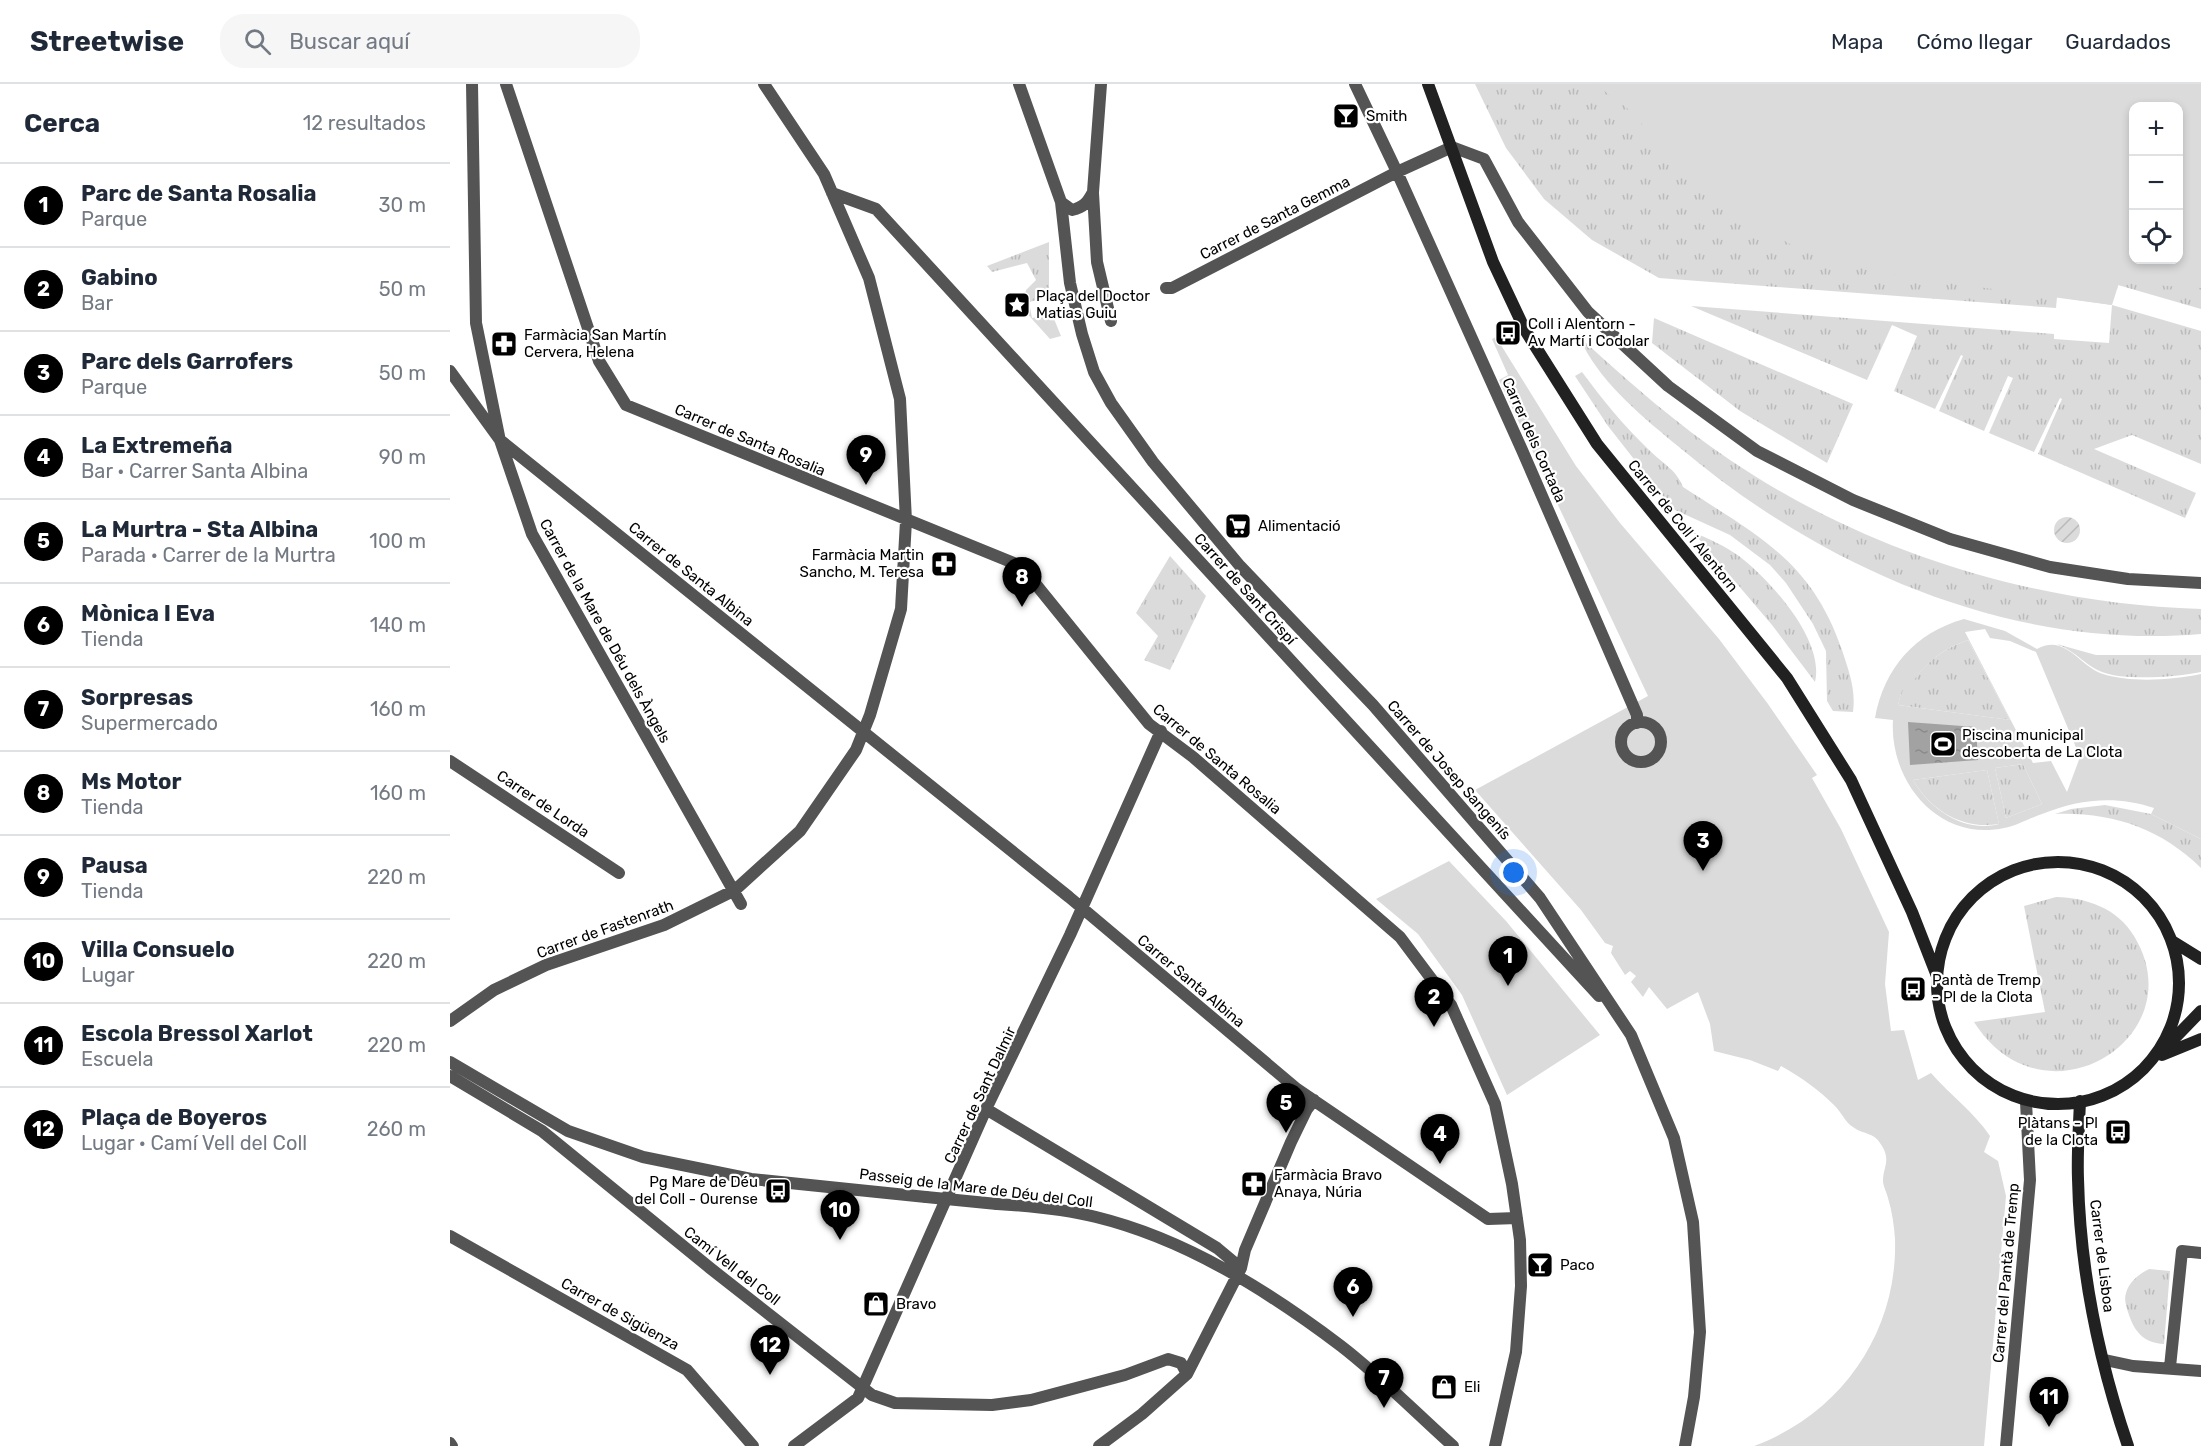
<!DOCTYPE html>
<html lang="es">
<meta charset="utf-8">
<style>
body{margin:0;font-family:Rubik,sans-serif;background:#f6f6f7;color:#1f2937}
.controls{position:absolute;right:18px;top:18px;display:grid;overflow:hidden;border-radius:12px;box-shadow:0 3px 9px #0003}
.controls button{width:54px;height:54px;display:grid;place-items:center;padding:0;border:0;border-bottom:2px solid #e0e1e3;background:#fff;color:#1f2937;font:30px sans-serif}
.you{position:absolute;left:1064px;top:789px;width:21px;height:21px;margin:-15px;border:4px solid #fff;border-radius:50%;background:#1a73e8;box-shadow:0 0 0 9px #1a73e833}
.badge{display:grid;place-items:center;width:39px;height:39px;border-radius:50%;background:#000;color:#fff;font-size:20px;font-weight:700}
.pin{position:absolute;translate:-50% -50px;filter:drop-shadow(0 2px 3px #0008)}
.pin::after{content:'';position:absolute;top:32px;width:21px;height:18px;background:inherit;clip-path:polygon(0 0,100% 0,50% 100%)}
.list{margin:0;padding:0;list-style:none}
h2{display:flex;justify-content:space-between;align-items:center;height:78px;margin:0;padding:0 24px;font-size:26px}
h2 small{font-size:20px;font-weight:400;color:#747a83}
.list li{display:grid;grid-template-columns:39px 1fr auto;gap:18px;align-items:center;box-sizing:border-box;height:84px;padding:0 24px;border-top:2px solid #e0e1e3}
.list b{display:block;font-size:22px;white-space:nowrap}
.list p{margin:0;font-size:20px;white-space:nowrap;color:#747a83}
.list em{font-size:20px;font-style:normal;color:#747a83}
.icon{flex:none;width:33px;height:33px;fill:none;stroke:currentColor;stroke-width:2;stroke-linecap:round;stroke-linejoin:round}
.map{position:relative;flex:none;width:1751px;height:1362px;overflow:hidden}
header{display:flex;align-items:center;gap:36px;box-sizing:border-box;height:84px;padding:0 30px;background:#fff;border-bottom:2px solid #e0e1e3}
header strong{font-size:28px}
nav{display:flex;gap:33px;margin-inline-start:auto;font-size:21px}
.search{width:420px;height:54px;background:#f6f6f7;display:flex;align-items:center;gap:15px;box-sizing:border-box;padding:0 21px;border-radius:24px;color:#747a83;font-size:22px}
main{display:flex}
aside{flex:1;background:#fff}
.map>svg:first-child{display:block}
.grass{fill:url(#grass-tufts)}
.park{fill:#dbdbdb;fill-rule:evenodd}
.garden{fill:url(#garden-furrows)}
.water{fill:url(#water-ripples)}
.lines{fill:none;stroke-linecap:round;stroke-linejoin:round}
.street{stroke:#545454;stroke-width:12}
.secondary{stroke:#212121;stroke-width:12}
.street-bridge{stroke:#545454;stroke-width:12}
.labels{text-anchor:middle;stroke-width:4.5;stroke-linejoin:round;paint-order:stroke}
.poi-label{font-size:15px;fill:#000;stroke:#fff;text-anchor:start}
.street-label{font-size:15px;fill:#000;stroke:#fff}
</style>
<header>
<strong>Streetwise</strong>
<div class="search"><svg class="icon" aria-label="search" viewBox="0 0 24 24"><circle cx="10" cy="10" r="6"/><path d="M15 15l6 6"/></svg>Buscar aquí</div>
<nav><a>Mapa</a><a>Cómo llegar</a><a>Guardados</a></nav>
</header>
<main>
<aside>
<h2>Cerca<small>12 resultados</small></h2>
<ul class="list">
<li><span class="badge">1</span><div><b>Parc de Santa Rosalia</b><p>Parque</p></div><em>30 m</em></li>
<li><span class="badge">2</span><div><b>Gabino</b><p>Bar</p></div><em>50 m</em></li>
<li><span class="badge">3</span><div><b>Parc dels Garrofers</b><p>Parque</p></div><em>50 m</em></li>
<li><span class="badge">4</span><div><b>La Extremeña</b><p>Bar · Carrer Santa Albina</p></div><em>90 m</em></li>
<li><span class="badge">5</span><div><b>La Murtra - Sta Albina</b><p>Parada · Carrer de la Murtra</p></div><em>100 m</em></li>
<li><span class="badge">6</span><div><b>Mònica I Eva</b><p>Tienda</p></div><em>140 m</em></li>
<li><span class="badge">7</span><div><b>Sorpresas</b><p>Supermercado</p></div><em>160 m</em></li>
<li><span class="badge">8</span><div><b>Ms Motor</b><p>Tienda</p></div><em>160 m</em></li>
<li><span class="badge">9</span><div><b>Pausa</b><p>Tienda</p></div><em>220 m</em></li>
<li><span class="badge">10</span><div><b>Villa Consuelo</b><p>Lugar</p></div><em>220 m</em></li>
<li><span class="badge">11</span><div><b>Escola Bressol Xarlot</b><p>Escuela</p></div><em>220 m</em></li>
<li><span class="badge">12</span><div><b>Plaça de Boyeros</b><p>Lugar · Camí Vell del Coll</p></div><em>260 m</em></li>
</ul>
</aside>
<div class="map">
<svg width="1751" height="1362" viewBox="0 0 1751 1362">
<defs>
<pattern id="grass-tufts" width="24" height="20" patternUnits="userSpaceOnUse" patternTransform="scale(1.5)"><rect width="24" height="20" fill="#dbdbdb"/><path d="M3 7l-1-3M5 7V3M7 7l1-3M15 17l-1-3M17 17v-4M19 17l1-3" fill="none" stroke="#bababa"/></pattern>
<pattern id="garden-furrows" width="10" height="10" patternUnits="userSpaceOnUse" patternTransform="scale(1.5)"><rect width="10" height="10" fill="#dbdbdb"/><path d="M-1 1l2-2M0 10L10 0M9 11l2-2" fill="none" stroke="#bababa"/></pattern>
<pattern id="water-ripples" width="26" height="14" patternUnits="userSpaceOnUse" patternTransform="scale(1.5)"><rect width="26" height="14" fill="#a2a2a2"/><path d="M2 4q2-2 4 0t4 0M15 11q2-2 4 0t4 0" fill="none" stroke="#8a8a8a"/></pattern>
</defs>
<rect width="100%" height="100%" fill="#fff"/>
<!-- grass -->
<path class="grass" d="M1025,0h174l382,192 81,29 89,26v133l-69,-29 -38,14 102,44 -11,25 -147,-64 24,-55 -2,-1 -26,54 -45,-19 24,-55 -5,-2 -24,55 -45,-20 24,-55 -2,-1 -26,54 -41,-18 23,-55 -25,-11 -25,55 -176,-74 363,28v5l55,4 3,-38 -55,-8 -1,11 -397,-30 -67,-38 -48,-41 -38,-51z
M599,158v55l-20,5 3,16 20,-4 9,22 -11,3 -27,-30 3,-19 10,-10 -9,-17 -35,9 -5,-6z
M1613,184l138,11v30l-83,-24 -1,4z
M1204,234l199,86 -26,59 -87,-52 -88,-68z
M1135,258c46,42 93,83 145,118 138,93 304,144 471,149v25c-192,16 -377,-65 -522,-187 -34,-28 -76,-62 -96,-102z
M1132,288c20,27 42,54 67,78 13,13 27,19 34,37 75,49 128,73 159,163 7,22 14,39 11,62l-20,-1 -6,-10 -1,-50 -13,-27 -27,-41 -16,-18 -40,-30 -57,-26 -65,-83 -33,-50z
M1243,448c16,7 32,14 46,24 31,24 86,84 76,126l-43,-57z
M720,472l36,40 -36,74 -26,-10 14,-24 -22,-23z
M1518,556l42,80 -112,-15 4,-16 6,-1c16,-24 32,-38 60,-48z
M1603,559l43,12h105v17c-24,5 -76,9 -99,0 -18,-7 -29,-24 -49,-29z
M1573,680l19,40 -36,14 -11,-50z
M1537,686l12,54c-36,6 -68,-13 -86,-44z
M1655,721l46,9 50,25v29c-41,-40 -89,-56 -146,-54l16,-5z
M1606,813c31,1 61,11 78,39 62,101 -90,196 -160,86l71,-10 -21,-106z
M1699,1185l21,2 -6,73c-21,-1 -30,-13 -36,-32 -2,-6 -4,-13 -2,-19 3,-11 13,-19 23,-24z"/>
<!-- park -->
<path class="park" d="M1145,0h606v204l-82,-5 -7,22 -209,-28 -99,-25 -93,-53 -84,-91zM1684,22h44v154h-44z
M1046,253l80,129 44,57 99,116 49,65 49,71 -5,3 29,51 48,103 -4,52 6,47 13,-1 14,50 13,-7c19,22 43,39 59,63l-6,16 14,9 8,35 -22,250h-230c87,-32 144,-114 141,-207 -1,-14 -3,-28 -7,-41 -1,-5 -5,-12 -5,-17 0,-14 8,-20 -1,-35 -8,-15 -19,-11 -29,-19 -7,-4 -12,-15 -18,-21 -16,-16 -34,-29 -54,-40l-3,5 -28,-11 -36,-9 -4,-27 -12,-32 -31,17 -18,-22 -6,10 -12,-15 5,-6 -6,-5 -5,4 -14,-22 2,-7 -8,-3 -24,-33 -106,-120 173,-94 -149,-316 9,-5 -16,-36z
M1514,535l41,12 32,18c28,-16 42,17 66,25 28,9 69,6 98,0v165l-50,-25 3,-6c-38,-13 -75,-9 -112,6 -12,4 -26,12 -38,14 -66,14 -115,-47 -111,-108l-18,-2c9,-50 40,-85 89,-99zM1535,545l5,9 20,3 26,11 44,105 -13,35 -16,-31 -18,2 -68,-131zM1518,556l42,80 -112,-15 4,-15 6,-1c16,-25 32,-39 60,-49zM1573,680l19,40 -36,14 -11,-50zM1537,686l12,54c-34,9 -69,-14 -86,-44z
M999,777l57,60 94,114 -93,60 -45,-100 -44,-61 -42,-35z"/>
<!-- garden -->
<path class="garden" d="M1604 446a13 13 0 1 1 26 0a13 13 0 1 1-26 0Z"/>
<!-- water -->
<path class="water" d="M1458,638l68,5 2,33 -68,5z"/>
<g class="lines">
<!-- street -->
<path class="street" d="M22,0l4,239 23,113
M56,0l93,277 27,44 395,161 128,158 44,33 207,180 51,68 44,99 17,80 8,56 1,46 -5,66 -21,94
M569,0l42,118 9,81 12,51 12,38 17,31 42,59 87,104 133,139 167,193 91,137 43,103 19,84 7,110 -6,65 -9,49
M905,0l42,88 55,-25 32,12 34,63 70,90 80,74 89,65 96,49 97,39 100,28 78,12 73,4
M382,109l44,16 723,787
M643,109l4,69 14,59
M611,118l11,8c12,-3 15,-7 21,-18l8,-108
M716,204h6l225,-116 125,278 115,265v8
M0,287l50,69 32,94 209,370
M50,356l569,457 228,192 191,130 29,-1
M1171 658a20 20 0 1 1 40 0a20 20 0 1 1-40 0Z
M0,677l169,112
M0,937l44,-31 52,-25 118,-40 71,-35 65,-59 56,-81 14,-35 31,-106 5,-88 -6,-122 -31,-121 -45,-104 -60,-90
M0,978l118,69 75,26 108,22 175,18
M0,992l92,55 168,137 162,127 23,8 97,2 39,-5 94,-25 43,-16 13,4 6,11
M536,1025l231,139 24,20
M547,1120c33,2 67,5 99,13 90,22 172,74 245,129 39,30 75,67 112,100
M0,1152l237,134 66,76
M1655,1276l28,6 68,5
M1720,1283l12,-116 19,2
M0,1359l2,3
M344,1362l64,-48 128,-289 84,-174 91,-204
M649,1362l43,-32 45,-40 54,-106 4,-18 46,-108 16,-33 7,-9
M1556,1362l24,-266 -4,-78"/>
<!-- secondary -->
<path class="secondary" d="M978,0l65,178 32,68 72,114 190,234 64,102 61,132 25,64
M1487 899a121 121 0 1 1 242 0a121 121 0 1 1-242 0Z
M1722,857l29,18
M1716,963l35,-36
M1712,971l39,-16
M1630,1017c-1,26 -3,52 -2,78 2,90 21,182 50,267"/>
<!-- street-bridge -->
<path class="street-bridge" d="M476,1113l71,7"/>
</g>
<!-- icons -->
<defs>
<symbol id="bar-square" viewBox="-11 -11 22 22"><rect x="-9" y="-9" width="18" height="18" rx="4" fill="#000" stroke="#fff"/><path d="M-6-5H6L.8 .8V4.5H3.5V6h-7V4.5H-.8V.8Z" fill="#fff"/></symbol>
<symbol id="sight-square" viewBox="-11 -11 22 22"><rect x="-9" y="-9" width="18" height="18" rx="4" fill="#000" stroke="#fff"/><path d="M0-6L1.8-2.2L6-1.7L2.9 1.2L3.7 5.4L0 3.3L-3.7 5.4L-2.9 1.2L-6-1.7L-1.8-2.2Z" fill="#fff"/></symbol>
<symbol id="bus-square" viewBox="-11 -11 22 22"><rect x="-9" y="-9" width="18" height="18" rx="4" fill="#000" stroke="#fff"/><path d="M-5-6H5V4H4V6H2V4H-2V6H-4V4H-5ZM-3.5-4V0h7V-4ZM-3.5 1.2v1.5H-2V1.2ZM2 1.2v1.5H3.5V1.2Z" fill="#fff"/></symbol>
<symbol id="pharmacy-square" viewBox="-11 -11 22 22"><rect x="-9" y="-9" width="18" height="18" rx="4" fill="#000" stroke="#fff"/><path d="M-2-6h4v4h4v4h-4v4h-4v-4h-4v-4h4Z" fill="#fff"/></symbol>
<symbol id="supermarket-square" viewBox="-11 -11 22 22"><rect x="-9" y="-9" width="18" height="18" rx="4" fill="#000" stroke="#fff"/><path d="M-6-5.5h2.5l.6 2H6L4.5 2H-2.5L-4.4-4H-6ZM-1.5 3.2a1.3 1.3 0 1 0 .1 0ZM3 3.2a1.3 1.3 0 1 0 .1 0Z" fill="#fff"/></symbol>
<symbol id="stadium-square" viewBox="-11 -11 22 22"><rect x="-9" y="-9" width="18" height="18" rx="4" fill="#000" stroke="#fff"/><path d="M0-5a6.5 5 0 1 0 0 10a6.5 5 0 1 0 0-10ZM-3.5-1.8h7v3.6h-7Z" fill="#fff"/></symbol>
<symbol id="shop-square" viewBox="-11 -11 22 22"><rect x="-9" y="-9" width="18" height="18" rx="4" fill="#000" stroke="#fff"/><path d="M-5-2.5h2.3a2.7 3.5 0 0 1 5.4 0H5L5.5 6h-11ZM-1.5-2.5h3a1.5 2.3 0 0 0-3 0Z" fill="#fff"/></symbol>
</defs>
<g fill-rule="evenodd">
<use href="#bar-square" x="881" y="17" width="30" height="30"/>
<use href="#sight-square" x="552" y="206" width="30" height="30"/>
<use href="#bus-square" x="1043" y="234" width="30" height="30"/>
<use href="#pharmacy-square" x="39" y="245" width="30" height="30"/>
<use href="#supermarket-square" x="773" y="427" width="30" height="30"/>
<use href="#pharmacy-square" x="479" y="465" width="30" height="30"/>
<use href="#stadium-square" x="1478" y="645" width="30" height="30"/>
<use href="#bus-square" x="1448" y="890" width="30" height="30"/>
<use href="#bus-square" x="1653" y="1033" width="30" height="30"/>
<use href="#pharmacy-square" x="789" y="1085" width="30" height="30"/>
<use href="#bus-square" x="313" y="1092" width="30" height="30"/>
<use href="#bar-square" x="1075" y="1166" width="30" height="30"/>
<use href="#shop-square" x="411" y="1205" width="30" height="30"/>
<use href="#shop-square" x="979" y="1288" width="30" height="30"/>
</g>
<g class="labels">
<!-- poi labels -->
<g class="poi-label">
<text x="916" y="37">Smith</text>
<text x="586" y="217">Plaça del Doctor<tspan x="586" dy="17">Matias Guiu</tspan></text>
<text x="1078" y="245">Coll i Alentorn -<tspan x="1078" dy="17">Av Martí i Codolar</tspan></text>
<text x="74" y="256">Farmàcia San Martín<tspan x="74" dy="17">Cervera, Helena</tspan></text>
<text x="808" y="447">Alimentació</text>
<text x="474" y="476" text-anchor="end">Farmàcia Martin<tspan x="474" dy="17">Sancho, M. Teresa</tspan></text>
<text x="1512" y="656">Piscina municipal<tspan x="1512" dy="17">descoberta de La Clota</tspan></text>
<text x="1482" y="901">Pantà de Tremp<tspan x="1482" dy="17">- Pl de la Clota</tspan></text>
<text x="1648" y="1044" text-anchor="end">Plàtans - Pl<tspan x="1648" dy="17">de la Clota</tspan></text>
<text x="824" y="1096">Farmàcia Bravo<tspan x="824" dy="17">Anaya, Núria</tspan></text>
<text x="308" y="1103" text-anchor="end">Pg Mare de Déu<tspan x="308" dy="17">del Coll - Ourense</tspan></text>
<text x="1110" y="1186">Paco</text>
<text x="446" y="1225">Bravo</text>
<text x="1014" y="1308">Eli</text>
</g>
<!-- street labels -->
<g class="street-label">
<text transform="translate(825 134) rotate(-27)" y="5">Carrer de Santa Gemma</text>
<text transform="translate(300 356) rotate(23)" y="5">Carrer de Santa Rosalia</text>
<text transform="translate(1084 356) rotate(66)" y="5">Carrer dels Cortada</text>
<text transform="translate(1233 442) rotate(51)" y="5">Carrer de Coll i Alentorn</text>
<text transform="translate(241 490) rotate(39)" y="5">Carrer de Santa Albina</text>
<text transform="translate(795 505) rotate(48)" y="5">Carrer de Sant Crispí</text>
<text transform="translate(155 547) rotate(61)" y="5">Carrer de la Mare de Déu dels Àngels</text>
<text transform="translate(767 675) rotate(40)" y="5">Carrer de Santa Rosalia</text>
<text transform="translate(999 686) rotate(49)" y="5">Carrer de Josep Sangenís</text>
<text transform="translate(93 720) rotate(34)" y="5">Carrer de Lorda</text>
<text transform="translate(155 845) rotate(-20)" y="5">Carrer de Fastenrath</text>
<text transform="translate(741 897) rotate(40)" y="5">Carrer Santa Albina</text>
<text transform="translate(530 1011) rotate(-65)" y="5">Carrer de Sant Dalmir</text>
<text transform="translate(526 1104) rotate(7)" y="5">Passeig de la Mare de Déu del Coll</text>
<text transform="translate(1652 1172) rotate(83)" y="5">Carrer de Lisboa</text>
<text transform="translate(282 1182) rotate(38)" y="5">Camí Vell del Coll</text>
<text transform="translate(1556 1189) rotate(-85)" y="5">Carrer del Pantà de Tremp</text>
<text transform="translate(170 1230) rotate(29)" y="5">Carrer de Sigüenza</text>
</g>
</g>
</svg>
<div class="controls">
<button>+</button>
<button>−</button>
<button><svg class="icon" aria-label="locate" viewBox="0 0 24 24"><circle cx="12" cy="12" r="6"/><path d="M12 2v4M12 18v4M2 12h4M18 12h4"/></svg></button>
</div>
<div class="you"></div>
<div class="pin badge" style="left:1058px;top:902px">1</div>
<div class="pin badge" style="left:984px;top:943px">2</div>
<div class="pin badge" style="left:1253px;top:787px">3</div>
<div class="pin badge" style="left:990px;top:1080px">4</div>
<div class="pin badge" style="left:836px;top:1049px">5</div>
<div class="pin badge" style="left:903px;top:1233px">6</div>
<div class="pin badge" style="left:934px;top:1324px">7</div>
<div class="pin badge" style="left:572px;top:523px">8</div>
<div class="pin badge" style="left:416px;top:401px">9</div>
<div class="pin badge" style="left:390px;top:1156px">10</div>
<div class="pin badge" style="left:1599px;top:1343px">11</div>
<div class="pin badge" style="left:320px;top:1291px">12</div>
</div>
</main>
